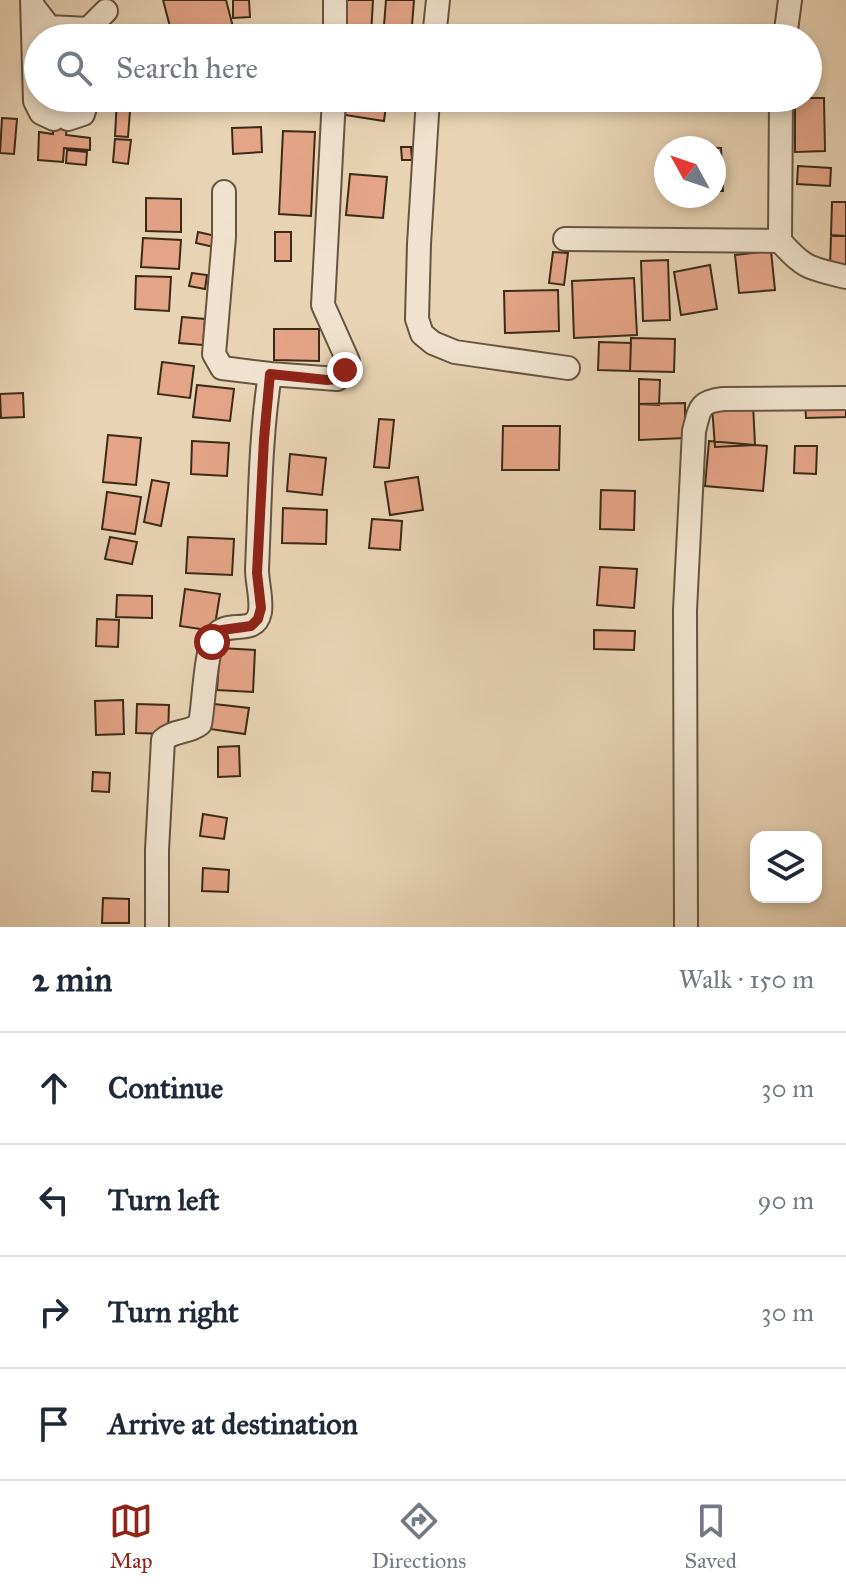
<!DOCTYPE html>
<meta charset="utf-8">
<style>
body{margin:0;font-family:"IM FELL Great Primer",serif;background:#f6f6f7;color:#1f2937}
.controls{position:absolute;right:24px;bottom:24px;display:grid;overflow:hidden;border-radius:16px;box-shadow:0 4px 12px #0003}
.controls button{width:72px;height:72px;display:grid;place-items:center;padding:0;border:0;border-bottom:2px solid #e0e1e3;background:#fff;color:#1f2937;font:40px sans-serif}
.compass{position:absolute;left:654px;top:136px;width:72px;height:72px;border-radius:50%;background:#fff;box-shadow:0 4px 12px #0003;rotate:310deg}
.stop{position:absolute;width:24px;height:24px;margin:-18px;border:6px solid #8f2418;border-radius:50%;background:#fff}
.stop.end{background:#8f2418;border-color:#fff;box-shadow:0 2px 8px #0008}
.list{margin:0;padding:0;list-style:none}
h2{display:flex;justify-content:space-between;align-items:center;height:104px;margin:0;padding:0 32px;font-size:34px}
h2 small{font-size:26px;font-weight:400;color:#747a83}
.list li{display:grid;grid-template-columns:52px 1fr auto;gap:24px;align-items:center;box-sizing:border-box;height:112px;padding:0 32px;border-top:2px solid #e0e1e3}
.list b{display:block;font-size:30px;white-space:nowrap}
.list em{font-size:26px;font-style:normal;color:#747a83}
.icon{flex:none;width:44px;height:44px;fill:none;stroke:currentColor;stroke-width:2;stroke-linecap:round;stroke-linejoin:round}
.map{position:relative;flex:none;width:846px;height:927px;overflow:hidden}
.search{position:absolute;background:#fff;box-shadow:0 4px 12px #0003;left:24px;right:24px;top:24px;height:88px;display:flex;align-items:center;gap:20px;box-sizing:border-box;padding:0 28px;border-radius:44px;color:#747a83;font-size:30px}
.sheet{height:552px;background:#fff}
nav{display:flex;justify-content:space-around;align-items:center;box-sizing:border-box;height:112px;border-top:2px solid #e0e1e3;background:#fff;font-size:22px;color:#747a83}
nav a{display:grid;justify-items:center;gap:4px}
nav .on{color:#8f2418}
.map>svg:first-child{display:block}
.building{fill:#e4a487;stroke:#3b2a17;stroke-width:2}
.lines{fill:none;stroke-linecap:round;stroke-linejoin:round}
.minor-casing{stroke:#66543e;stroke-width:26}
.minor{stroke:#f0e2ce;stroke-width:22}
.route{stroke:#8f2418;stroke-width:10}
</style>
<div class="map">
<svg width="846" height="927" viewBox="0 0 846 927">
<rect width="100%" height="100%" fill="#e8d3b4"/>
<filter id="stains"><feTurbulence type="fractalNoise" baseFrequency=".0025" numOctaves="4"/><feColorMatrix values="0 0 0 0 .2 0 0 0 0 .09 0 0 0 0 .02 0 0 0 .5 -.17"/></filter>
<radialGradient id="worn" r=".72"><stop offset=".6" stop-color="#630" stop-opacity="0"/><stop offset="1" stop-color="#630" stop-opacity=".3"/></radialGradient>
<!-- building -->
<path class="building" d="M163,0h63l7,27 -43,11h-17z
M233,0h16l1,17 -17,1z
M344,0h29l-2,36 -28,-1z
M386,0h28l-3,38h-28z
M117,98h14l-3,39 -13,-1z
M230,98h28v6h-28z
M347,98h40l-3,23 -39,-6z
M795,98h29l1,53 -30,1z
M65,99l5,4 -4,32 24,3v12l-26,-2 -1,14 -25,-2 1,-28 14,2 2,-30z
M2,118l15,1 -3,35 -14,-1z
M261,127l1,25 -29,2 -1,-26z
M283,131l32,1 -4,84 -32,-2z
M115,139l16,1 -3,24 -15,-2z
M401,147h10l1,13h-10z
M713,148h8l2,43h-9z
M67,150l20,2 -1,13 -20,-2z
M798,166l33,2 -1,18 -33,-2z
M350,174l37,3 -4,41 -37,-3z
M146,198l35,1v33l-35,-1z
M832,202h14v34l-15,-1z
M198,232l18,4 -2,11 -18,-4z
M275,232h16v29h-16z
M831,236h15v30h-16z
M143,238l38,2 -2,29 -38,-2z
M771,251l4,39 -36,3 -4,-38z
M553,252l15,1 -4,32 -15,-2z
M668,260l2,60 -27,1 -2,-60z
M710,265l7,44 -36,6 -7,-43z
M192,273l15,2 -2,14 -16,-3z
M136,276l35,1 -2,34 -34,-2z
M634,278l3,57 -63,3 -2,-57z
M558,290l1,41 -54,2 -1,-42z
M182,317l23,2 -2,26 -24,-2z
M274,329h45v32l-45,-1z
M631,338l44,1 -1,33 -44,-1z
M599,342l32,1 -1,28 -32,-1z
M162,362l32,4 -4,32 -32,-4z
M639,379l21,1 -1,25 -20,-1z
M197,385l37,4 -4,32 -37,-4z
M23,393l1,24 -23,1 -1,-24z
M805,401h41v16l-40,1z
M685,403v35l-46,2v-36z
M753,404l2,41 -40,2 -3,-41z
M379,419l15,1 -5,48 -15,-1z
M503,426h57l-1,44h-57z
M108,435l33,3 -5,47 -33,-3z
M192,441l37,2 -2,33 -36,-2z
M709,441l58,5 -4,45 -58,-5z
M795,446h22l-1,28 -22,-1z
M290,454l36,4 -4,37 -35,-4z
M418,477l5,33 -33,5 -5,-33z
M152,480l17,3 -8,43 -17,-4z
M601,490l34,1 -1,39 -34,-1z
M107,492l34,5 -6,37 -33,-5z
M283,508l44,2 -1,34 -44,-1z
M372,519l30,2 -2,29 -31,-2z
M110,537l27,5 -5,22 -27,-5z
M188,537l46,2 -2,36 -46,-2z
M600,567l37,2 -3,39 -37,-3z
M185,589l35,5 -6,37 -34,-5z
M117,595l35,1v22l-36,-1z
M97,619l22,1 -1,27 -22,-1z
M594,630l41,1 -1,19 -40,-1z
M220,648l35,2 -2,42 -36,-2z
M123,700l1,34 -28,1 -1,-34z
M137,704l32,1 -1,29 -32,-1z
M214,704l35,4 -4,26 -35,-5z
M239,746l1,30 -22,1v-30z
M93,772l17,1 -1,19 -17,-1z
M203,814l24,4 -3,21 -24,-3z
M203,868l26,2 -1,22 -26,-1z
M103,898l26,1v24h-27z"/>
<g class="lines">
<defs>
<path id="minor" d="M32,0l3,101 6,12 13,6
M33,6l16,21 39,2 18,-18
M335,38v-38
M434,38l4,-38
M785,38l5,-38
M428,98l-9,146 -2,75 5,15 11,9 22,9 113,16
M781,98l-1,143c25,29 31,27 66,36
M68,119l15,-5 5,-16
M224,192v45l-10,117 8,14 48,6
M565,239l215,2
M157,927v-77l6,-110c11,-10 26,-7 37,-16 4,-19 5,-76 16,-89 12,-16 39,2 44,-23 2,-14 -3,-29 -3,-43 3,-64 3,-131 13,-195l67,5 8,-9 3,-9 -25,-56 11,-207
M686,927l-1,-317 9,-179c6,-22 4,-29 29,-32l123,-1"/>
</defs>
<!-- minor casing -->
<use href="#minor" class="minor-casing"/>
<!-- minor -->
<use href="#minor" class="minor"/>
</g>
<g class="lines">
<!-- route -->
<path class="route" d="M212,642l10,-12 29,-4 7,-7 3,-11 -4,-35 7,-134 6,-65 57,6 10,-1 8,-9"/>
</g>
<rect width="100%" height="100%" filter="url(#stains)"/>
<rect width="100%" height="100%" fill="url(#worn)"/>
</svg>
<div class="controls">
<button><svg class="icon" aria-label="layers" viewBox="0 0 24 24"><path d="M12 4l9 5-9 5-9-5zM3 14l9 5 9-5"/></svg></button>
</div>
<svg class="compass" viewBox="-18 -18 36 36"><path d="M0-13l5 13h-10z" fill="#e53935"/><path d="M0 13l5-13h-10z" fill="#747a83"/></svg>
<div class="stop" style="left:212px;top:642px"></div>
<div class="stop end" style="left:345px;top:370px"></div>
<div class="search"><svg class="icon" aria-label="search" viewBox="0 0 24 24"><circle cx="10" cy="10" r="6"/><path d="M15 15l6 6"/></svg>Search here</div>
</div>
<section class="sheet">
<h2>2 min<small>Walk · 150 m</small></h2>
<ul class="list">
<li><svg class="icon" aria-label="ahead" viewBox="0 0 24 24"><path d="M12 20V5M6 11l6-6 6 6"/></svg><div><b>Continue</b></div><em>30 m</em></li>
<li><svg class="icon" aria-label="left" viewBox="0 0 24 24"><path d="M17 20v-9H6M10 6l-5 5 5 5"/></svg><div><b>Turn left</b></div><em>90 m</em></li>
<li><svg class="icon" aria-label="right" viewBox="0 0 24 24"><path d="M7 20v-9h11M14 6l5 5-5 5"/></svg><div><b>Turn right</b></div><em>30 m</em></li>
<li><svg class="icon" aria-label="arrive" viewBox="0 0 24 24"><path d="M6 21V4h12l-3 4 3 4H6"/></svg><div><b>Arrive at destination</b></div></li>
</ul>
</section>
<nav>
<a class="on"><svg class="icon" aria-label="map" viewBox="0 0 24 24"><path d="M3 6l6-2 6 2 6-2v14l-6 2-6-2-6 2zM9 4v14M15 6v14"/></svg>Map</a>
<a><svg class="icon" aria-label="directions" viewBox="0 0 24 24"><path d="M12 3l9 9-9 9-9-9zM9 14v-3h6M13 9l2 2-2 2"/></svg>Directions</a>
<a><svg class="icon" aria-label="saved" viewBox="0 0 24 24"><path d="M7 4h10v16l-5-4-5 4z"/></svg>Saved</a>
</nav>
